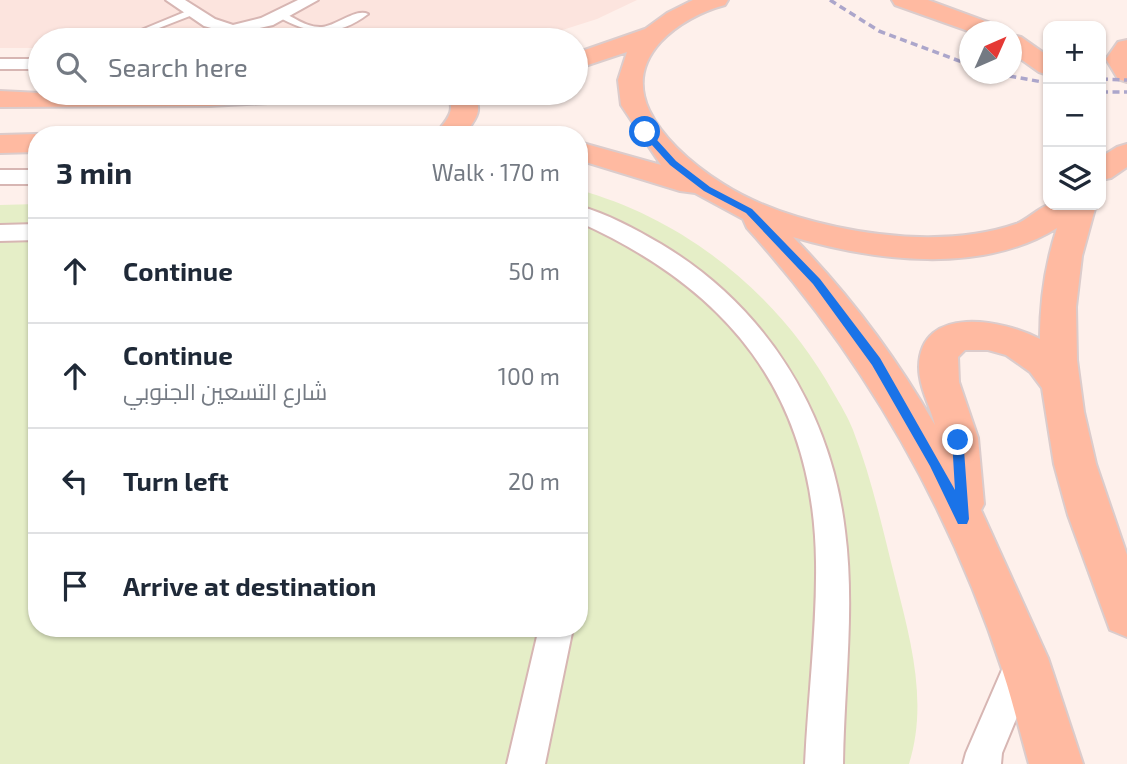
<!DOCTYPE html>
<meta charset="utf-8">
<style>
body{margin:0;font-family:"Exo 2",Cairo,sans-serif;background:#f2f2f3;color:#1f2937}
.controls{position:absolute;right:21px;top:21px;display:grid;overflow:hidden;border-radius:14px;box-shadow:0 2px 5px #0004}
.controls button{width:63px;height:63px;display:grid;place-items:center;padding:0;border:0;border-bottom:2px solid #e0e1e3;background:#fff;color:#1f2937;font:35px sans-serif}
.compass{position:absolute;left:959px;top:21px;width:63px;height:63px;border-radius:50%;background:#fff;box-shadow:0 2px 5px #0004;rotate:45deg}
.stop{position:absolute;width:21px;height:21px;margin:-16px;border:5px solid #1a73e8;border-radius:50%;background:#fff}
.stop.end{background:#1a73e8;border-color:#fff;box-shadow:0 2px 7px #0008}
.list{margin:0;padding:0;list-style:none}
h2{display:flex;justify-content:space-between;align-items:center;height:91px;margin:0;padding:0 28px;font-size:30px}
h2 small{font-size:23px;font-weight:400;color:#747a83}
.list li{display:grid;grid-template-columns:46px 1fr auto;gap:21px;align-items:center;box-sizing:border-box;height:105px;padding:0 28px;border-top:2px solid #e0e1e3}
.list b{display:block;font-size:26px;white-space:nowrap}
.list p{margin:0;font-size:23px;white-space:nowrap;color:#747a83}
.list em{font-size:23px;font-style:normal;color:#747a83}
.icon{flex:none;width:38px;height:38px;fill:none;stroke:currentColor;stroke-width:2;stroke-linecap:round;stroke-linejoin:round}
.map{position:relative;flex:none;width:1127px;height:764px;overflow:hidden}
.search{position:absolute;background:#fff;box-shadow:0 2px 5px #0004;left:28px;top:28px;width:560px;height:77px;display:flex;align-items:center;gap:18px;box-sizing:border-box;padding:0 24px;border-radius:38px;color:#747a83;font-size:26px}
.panel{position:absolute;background:#fff;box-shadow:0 2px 5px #0004;left:28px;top:126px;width:560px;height:511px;border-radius:28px}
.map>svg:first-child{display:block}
.residential{fill:#fce4de}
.green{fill:#e5eec7}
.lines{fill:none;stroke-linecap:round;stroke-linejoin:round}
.service-casing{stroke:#d7b6b3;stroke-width:4}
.minor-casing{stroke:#d7b6b3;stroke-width:4}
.primary-casing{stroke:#dbcccc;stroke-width:4}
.service{fill:#fff;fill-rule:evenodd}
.minor{fill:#fff;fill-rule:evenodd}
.primary{fill:#ffbaa1;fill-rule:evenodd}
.rail{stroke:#aca6cb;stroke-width:3.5;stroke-dasharray:7 4.5;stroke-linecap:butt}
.route{fill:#1a73e8}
</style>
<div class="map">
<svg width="1127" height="764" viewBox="0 0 1127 764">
<rect width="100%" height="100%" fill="#fef0eb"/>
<!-- residential -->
<path class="residential" d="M0,0h637l-40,19 -66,21h-491v8h-40z"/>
<!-- green -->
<path class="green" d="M579,190c107,29 201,106 254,202 7,12 15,25 20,38 19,49 30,101 43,152 15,60 32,121 13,182h-909v-559l37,-1v424h542z"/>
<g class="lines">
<defs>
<path id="service" d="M192,9l4,3 -1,2 -67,26h-11z
M280,11c14,6 26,17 42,16 14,-1 34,-19 46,-13 -32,24 -58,21 -91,2l-1,-2z"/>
<path id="minor" d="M166,0h19l30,19 18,6 28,-7 37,-18h20l-45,25 -40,9 -29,-8z
M0,59h40v10h-40z
M0,170h37v14h-37z
M579,206c29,8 56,23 82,38 104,62 170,167 184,287 10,77 -1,156 -2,233h-38c3,-67 12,-135 11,-202 -2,-168 -88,-273 -237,-340z
M37,224v16l-37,1v-16z
M539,628h34l-28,136h-38z
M1023,644l12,5 5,12 -38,92 -1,11h-38l3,-11 45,-104z"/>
<path id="primary" d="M693,0h35l-3,5c-45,12 -101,51 -76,105 15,31 46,56 74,74 33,21 76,35 114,43 56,12 124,16 179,-3 11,-4 21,-15 32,-19 13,-4 34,-1 48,0l-14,51 -6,51 1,53 7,52 12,52 31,91v82l-17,-7 -42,-115 -14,-51 -12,-76 -12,-16 -24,-17 -18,-5h-23l-7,7 1,25 19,56 6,66 -3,6 67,148 35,106h-54c-9,-31 -16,-62 -26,-92 -54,-165 -140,-316 -256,-444l-4,-9 -48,-26 -15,-2 -101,-31v-18l82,23 -40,-60 -3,-25 9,-28 -51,17v-16l69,-24 22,-16zM1057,228c-12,37 -17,73 -17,111 -36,-19 -120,-36 -121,28 0,20 11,39 16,58 -39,-68 -87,-132 -142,-188 82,24 188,38 264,-9z
M892,0h36l73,27 4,5h-34l-76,-27z
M1012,35l9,2 27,19v19l-9,-3 -27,-19z
M1127,40v42l-9,-3 -12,-20 12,-17z
M0,91l40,2h278l-4,6 -9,2 -95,5 -210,1z
M446,93h26c13,17 3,27 -8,42h-29c11,-15 23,-24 11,-42z
M37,134v18l-37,1v-18z
M1127,144v23l-16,11 -10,2v-23l16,-10z"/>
</defs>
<!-- service casing -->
<use href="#service" class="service-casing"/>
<!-- minor casing -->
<use href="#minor" class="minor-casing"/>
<!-- primary casing -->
<use href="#primary" class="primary-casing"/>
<!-- service -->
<use href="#service" class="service"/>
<!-- minor -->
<use href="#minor" class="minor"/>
<!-- primary -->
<use href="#primary" class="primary"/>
<!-- rail -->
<path class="rail" d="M830,0l49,31 91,34
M998,74l50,9
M1101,79l26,1
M1101,92h26"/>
</g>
<!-- route -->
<path class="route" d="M642,130h6l28,31 34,26 42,22 68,70 60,79 75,132 -3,-50 2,-4h9l6,83 -2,5h-9l-28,-58 -58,-101 -59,-81 -67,-71 -42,-22 -34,-26 -28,-31z"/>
</svg>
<div class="controls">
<button>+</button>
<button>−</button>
<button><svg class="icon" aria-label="layers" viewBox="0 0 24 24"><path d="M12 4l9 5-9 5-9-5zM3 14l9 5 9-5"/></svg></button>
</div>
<svg class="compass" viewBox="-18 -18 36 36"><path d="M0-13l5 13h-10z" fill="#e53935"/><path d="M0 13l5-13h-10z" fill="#747a83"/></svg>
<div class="stop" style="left:645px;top:132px"></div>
<div class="stop end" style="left:958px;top:440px"></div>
<div class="search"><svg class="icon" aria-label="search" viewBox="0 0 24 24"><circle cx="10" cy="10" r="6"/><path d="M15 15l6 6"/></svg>Search here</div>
<section class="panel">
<h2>3 min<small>Walk · 170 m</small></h2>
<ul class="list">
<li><svg class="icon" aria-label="ahead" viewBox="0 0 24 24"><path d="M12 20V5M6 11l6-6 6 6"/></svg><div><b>Continue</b></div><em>50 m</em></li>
<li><svg class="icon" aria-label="ahead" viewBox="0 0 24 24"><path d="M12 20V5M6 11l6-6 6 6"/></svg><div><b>Continue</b><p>شارع التسعين الجنوبي</p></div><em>100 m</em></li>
<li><svg class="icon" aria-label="left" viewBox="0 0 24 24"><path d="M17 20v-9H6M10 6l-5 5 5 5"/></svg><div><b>Turn left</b></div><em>20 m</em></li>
<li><svg class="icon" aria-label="arrive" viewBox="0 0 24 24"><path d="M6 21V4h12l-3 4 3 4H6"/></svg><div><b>Arrive at destination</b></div></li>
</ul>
</section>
</div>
